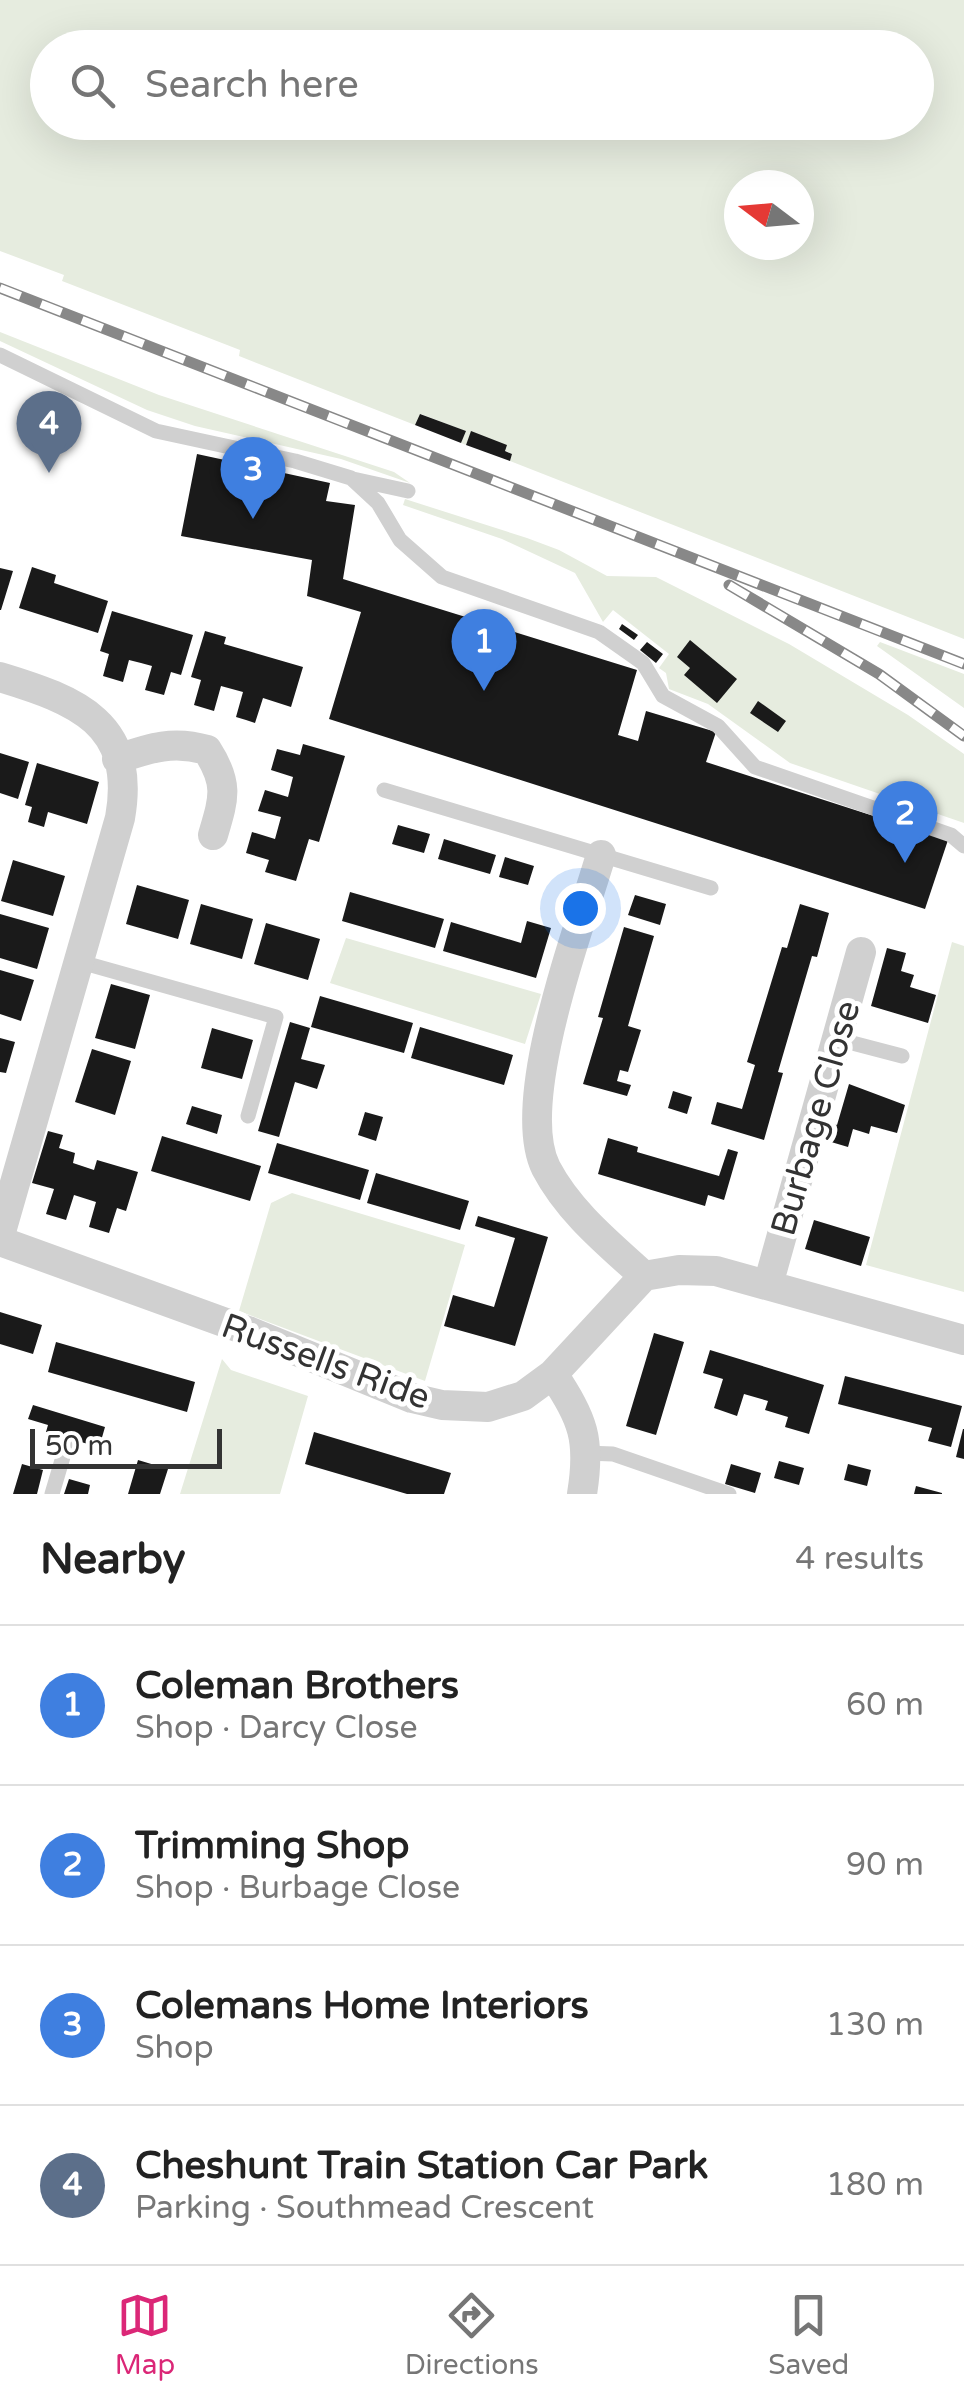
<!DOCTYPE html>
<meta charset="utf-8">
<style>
body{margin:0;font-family:"Varela Round",sans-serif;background:#f2f2f2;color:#222}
.compass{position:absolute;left:724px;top:170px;width:90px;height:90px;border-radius:50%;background:#fff;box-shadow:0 10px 40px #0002;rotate:286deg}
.scale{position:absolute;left:30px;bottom:25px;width:192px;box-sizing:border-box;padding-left:10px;border:5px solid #333;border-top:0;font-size:28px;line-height:35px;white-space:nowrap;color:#333;-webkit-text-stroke:8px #fff;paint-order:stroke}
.you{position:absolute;left:580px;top:908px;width:35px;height:35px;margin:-25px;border:8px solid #fff;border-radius:50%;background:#1a73e8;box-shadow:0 0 0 15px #1a73e833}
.badge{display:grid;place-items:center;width:65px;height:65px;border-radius:50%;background:#db2777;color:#fff;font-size:32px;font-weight:700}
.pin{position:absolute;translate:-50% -82px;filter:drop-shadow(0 2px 5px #0008)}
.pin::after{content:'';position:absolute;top:52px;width:35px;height:30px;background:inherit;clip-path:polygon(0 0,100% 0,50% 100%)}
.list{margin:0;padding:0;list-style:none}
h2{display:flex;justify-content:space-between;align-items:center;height:130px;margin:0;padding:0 40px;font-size:42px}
h2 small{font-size:32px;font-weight:400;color:#767676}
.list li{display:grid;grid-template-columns:65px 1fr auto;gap:30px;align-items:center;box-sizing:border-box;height:160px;padding:0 40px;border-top:2px solid #e0e0e0}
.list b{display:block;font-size:38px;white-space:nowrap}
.list p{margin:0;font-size:32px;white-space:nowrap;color:#767676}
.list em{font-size:32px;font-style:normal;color:#767676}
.icon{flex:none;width:55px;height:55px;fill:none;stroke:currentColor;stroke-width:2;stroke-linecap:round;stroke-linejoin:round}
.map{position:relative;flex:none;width:964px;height:1494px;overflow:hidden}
.search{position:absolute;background:#fff;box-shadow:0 10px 40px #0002;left:30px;right:30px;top:30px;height:110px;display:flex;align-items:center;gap:25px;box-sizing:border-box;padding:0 35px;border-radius:55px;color:#767676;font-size:38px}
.sheet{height:770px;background:#fff}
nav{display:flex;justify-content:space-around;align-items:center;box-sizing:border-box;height:140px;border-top:2px solid #e0e0e0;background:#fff;font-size:28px;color:#767676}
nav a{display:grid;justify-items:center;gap:5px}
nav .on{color:#db2777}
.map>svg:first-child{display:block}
.green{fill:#e6ecdf;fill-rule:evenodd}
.building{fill:#1a1a1a}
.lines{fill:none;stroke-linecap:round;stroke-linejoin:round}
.lane{stroke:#d0d0d0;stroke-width:15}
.street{stroke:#d0d0d0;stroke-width:30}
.rail-casing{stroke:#888;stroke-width:11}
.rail{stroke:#fff;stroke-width:8;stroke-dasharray:22;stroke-linecap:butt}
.labels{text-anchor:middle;stroke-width:10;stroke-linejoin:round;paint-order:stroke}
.street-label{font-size:35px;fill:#333;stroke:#fff}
</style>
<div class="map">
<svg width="964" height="1494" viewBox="0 0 964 1494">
<rect width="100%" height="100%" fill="#fff"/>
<!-- green -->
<path class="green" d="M0,0h964v639l-454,-178 2,-7 -41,-22 -5,13 -5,-2 4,-12 -44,-17 -6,11 -176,-69 1,-6 -178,-69 2,-6 -64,-24zM48,48h868v74h-868zM739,185h60v60h-60z
M0,332l159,63 235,77 16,11 -69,-24 -146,-33 -48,-16 -147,-69z
M405,499l122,39 32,12 48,26 49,1 133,67 119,71 56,39v69l-174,-60 -82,-59 -39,-15 -3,-16 -7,-5 10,-14 -56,-44 -10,12 -28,-49 -73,-34 -99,-34z
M880,642l84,32v34l-87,-62z
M346,938l195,56 -16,50 -195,-61z
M952,942l12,4v346l-98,-27z
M292,1193l173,52 -40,136 -186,-70 32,-108z
M222,1359l9,11 77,26 -28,98h-100z"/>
<!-- building -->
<path class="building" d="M420,414l46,17 -5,12 -46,-18z
M471,431l36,14 -2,6 7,3 -2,7 -44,-16z
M197,454l133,29 -4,18 29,4 -12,74 294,91 -19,65 20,6 8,-30 70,21 -10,30 242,78 -23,69 -596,-190 32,-107 -54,-16 5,-36 -131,-24z
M32,567l24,8 -2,8 54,18 -10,32 -79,-25z
M0,568l13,3 -12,39h-1z
M112,611l81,24 -12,40 -10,-3 -7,23 -19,-5 7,-24 -11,-3 -12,-3 -6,22 -20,-6 6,-22 -9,-3z
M622,624l16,11 -4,5 -15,-11z
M205,631l21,6 -2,7 79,23 -12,40 -28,-9 -8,25 -9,-3 -10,-3 7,-25 -22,-6 -7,25 -20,-6 7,-25 -10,-3z
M690,640l47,39 -20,24 -33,-28 6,-7 -13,-11z
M647,642l16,12 -7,9 -16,-13z
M758,701l28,20 -8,11 -28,-19z
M303,744l42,12 -26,86 -10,-3 -13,42 -31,-9 4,-12 -23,-7 6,-21 23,7 6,-22 -23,-6 7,-21 23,7 5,-20 -22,-7 6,-21 23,6z
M0,753l29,9 -11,37 -18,-6z
M37,763l62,19 -12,42 -39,-12 -4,15 -16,-5 4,-15 -7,-2z
M398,825l32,9 -6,19 -32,-9z
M444,839l52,16 -6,19 -52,-15z
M505,857l29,9 -6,19 -29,-8z
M13,860l52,16 -12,40 -52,-15z
M137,885l52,15 -11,39 -52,-15z
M350,892l94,27 -9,29 -93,-27z
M635,895l31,9 -6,21 -32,-10z
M201,904l52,15 -11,40 -52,-15z
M800,904l29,9 -12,44 -5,-1 -27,92 -7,24 5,1 -19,67 -53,-16 6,-22 25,7 13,-44 -8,-3 35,-115 5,1z
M0,914l49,14 -12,41 -37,-11z
M527,921l24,7 -15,50 -93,-27 8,-29 70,21z
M266,923l54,16 -12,41 -54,-16z
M624,927l30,9 -26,90 13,4 -13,42 -8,-2 -3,11 14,4 -4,11 -44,-12 20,-66 -5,-1z
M887,948l19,5 -5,18 13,4 -4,12 26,8 -8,28 -57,-17z
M0,970l34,10 -13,41 -21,-7z
M111,984l39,11 -15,54 -40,-11z
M320,996l93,27 -9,30 -93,-26z
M290,1022l20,6 -9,31 24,6 -8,24 -22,-7 -16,55 -21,-6z
M420,1027l93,28 -9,30 -93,-27z
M212,1028l41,12 -11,39 -41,-11z
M0,1038l15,4 -9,31 -6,-1z
M92,1049l39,12 -16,54 -40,-13z
M849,1084l56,21 -8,28 -26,-7 -2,8 -16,-5 -5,18 -27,-8 5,-18 11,4z
M673,1091l19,6 -5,17 -19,-6z
M192,1106l30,9 -5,19 -31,-10z
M365,1112l18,5 -7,24 -18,-6z
M48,1131l15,4 -4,13 16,5 -2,10 21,7 3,-10 41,12 -12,39 -9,-3 -8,25 -20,-6 7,-25 -22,-7 -8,25 -20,-6 8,-25 -22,-6z
M162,1136l99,30 -11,35 -99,-30z
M608,1138l30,9 -1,5 82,24 9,-27 10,3 -14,48 -16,-5 -3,11 -107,-32z
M277,1143l92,27 -9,30 -92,-27z
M376,1173l93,28 -9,29 -93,-27z
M478,1216l70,21 -33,109 -71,-20 9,-31 41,12 21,-69 -40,-12z
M814,1220l56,17 -9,29 -56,-17z
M0,1312l42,13 -9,29 -33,-10z
M654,1333l30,9 -28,93 -30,-9z
M56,1342l139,40 -8,30 -139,-40z
M710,1350l114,35 -15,49 -24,-7 3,-10 -23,-7 3,-9 -24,-7 -7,22 -23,-8 9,-29 -20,-6z
M845,1376l117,30 -11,41 -23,-6 4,-13 -94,-24z
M33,1405l72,22 -4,14 -11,-4 -2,7 -42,-12 2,-7 -20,-6z
M963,1429h1v30l-8,-2z
M314,1432l137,41 -7,21h-37l-102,-30z
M138,1460l30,9 -8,25h-32z
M779,1461l25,7 -5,17 -25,-7z
M22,1464l21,6 -6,24h-24z
M731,1464l30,9 -6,20 -30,-9z
M848,1464l23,6 -4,16 -23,-6z
M69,1479l21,6 -2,9h-24z
M916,1486l26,7v1h-28z"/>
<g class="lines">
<!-- lane -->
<path class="lane" d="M0,355l156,76 139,30 56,17 27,25 22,37 42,37 157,55 44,31 20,33 55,30 37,41 196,68 13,11
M353,479l55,12
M384,790l327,98
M77,961l199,56 -28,99
M837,1039l65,17
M585,1453l28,1 116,40
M52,1494l16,-54"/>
<!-- street -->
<path class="street" d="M0,677c76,23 137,46 120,141l-120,417
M117,759c33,-11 56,-19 90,-9 22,34 17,48 6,85
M601,855c-21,72 -88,247 -55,313 23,44 63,76 98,108
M0,1241l248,90 164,67 30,7 46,2 35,-11 30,-22 91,-98 35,-6 37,1 248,69
M768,1285l93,-333
M553,1374c30,46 38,65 29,120"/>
<defs>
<path id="rail" d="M0,288l964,376
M729,585l150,89 85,62"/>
</defs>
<!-- rail casing -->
<use href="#rail" class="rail-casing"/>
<!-- rail -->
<use href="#rail" class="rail"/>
</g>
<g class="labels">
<!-- street labels -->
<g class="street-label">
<text transform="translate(815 1118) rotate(-74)" y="12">Burbage Close</text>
<text transform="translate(326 1361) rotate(20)" y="12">Russells Ride</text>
</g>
</g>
</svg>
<svg class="compass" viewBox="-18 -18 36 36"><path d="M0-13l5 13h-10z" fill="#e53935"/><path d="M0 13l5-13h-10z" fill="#767676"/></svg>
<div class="scale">50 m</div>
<div class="you"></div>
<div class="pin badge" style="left:484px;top:691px;background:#3f7fe0">1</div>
<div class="pin badge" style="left:905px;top:863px;background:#3f7fe0">2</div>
<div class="pin badge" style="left:253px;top:519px;background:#3f7fe0">3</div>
<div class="pin badge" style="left:49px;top:473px;background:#5c6f8a">4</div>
<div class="search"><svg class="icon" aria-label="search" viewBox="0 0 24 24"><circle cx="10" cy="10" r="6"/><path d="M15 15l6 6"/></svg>Search here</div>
</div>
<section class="sheet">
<h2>Nearby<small>4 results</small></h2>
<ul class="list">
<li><span class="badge" style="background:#3f7fe0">1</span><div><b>Coleman Brothers</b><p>Shop · Darcy Close</p></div><em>60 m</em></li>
<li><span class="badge" style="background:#3f7fe0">2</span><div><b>Trimming Shop</b><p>Shop · Burbage Close</p></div><em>90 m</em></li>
<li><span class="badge" style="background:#3f7fe0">3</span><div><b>Colemans Home Interiors</b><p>Shop</p></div><em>130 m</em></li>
<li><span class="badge" style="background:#5c6f8a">4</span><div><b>Cheshunt Train Station Car Park</b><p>Parking · Southmead Crescent</p></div><em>180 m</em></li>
</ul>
</section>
<nav>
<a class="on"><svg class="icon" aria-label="map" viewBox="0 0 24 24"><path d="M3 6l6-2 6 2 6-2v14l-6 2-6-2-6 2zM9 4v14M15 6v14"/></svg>Map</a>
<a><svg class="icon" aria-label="directions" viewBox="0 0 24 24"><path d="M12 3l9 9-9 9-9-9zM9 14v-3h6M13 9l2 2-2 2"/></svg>Directions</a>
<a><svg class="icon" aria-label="saved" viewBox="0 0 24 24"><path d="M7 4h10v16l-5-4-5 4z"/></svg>Saved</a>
</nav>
